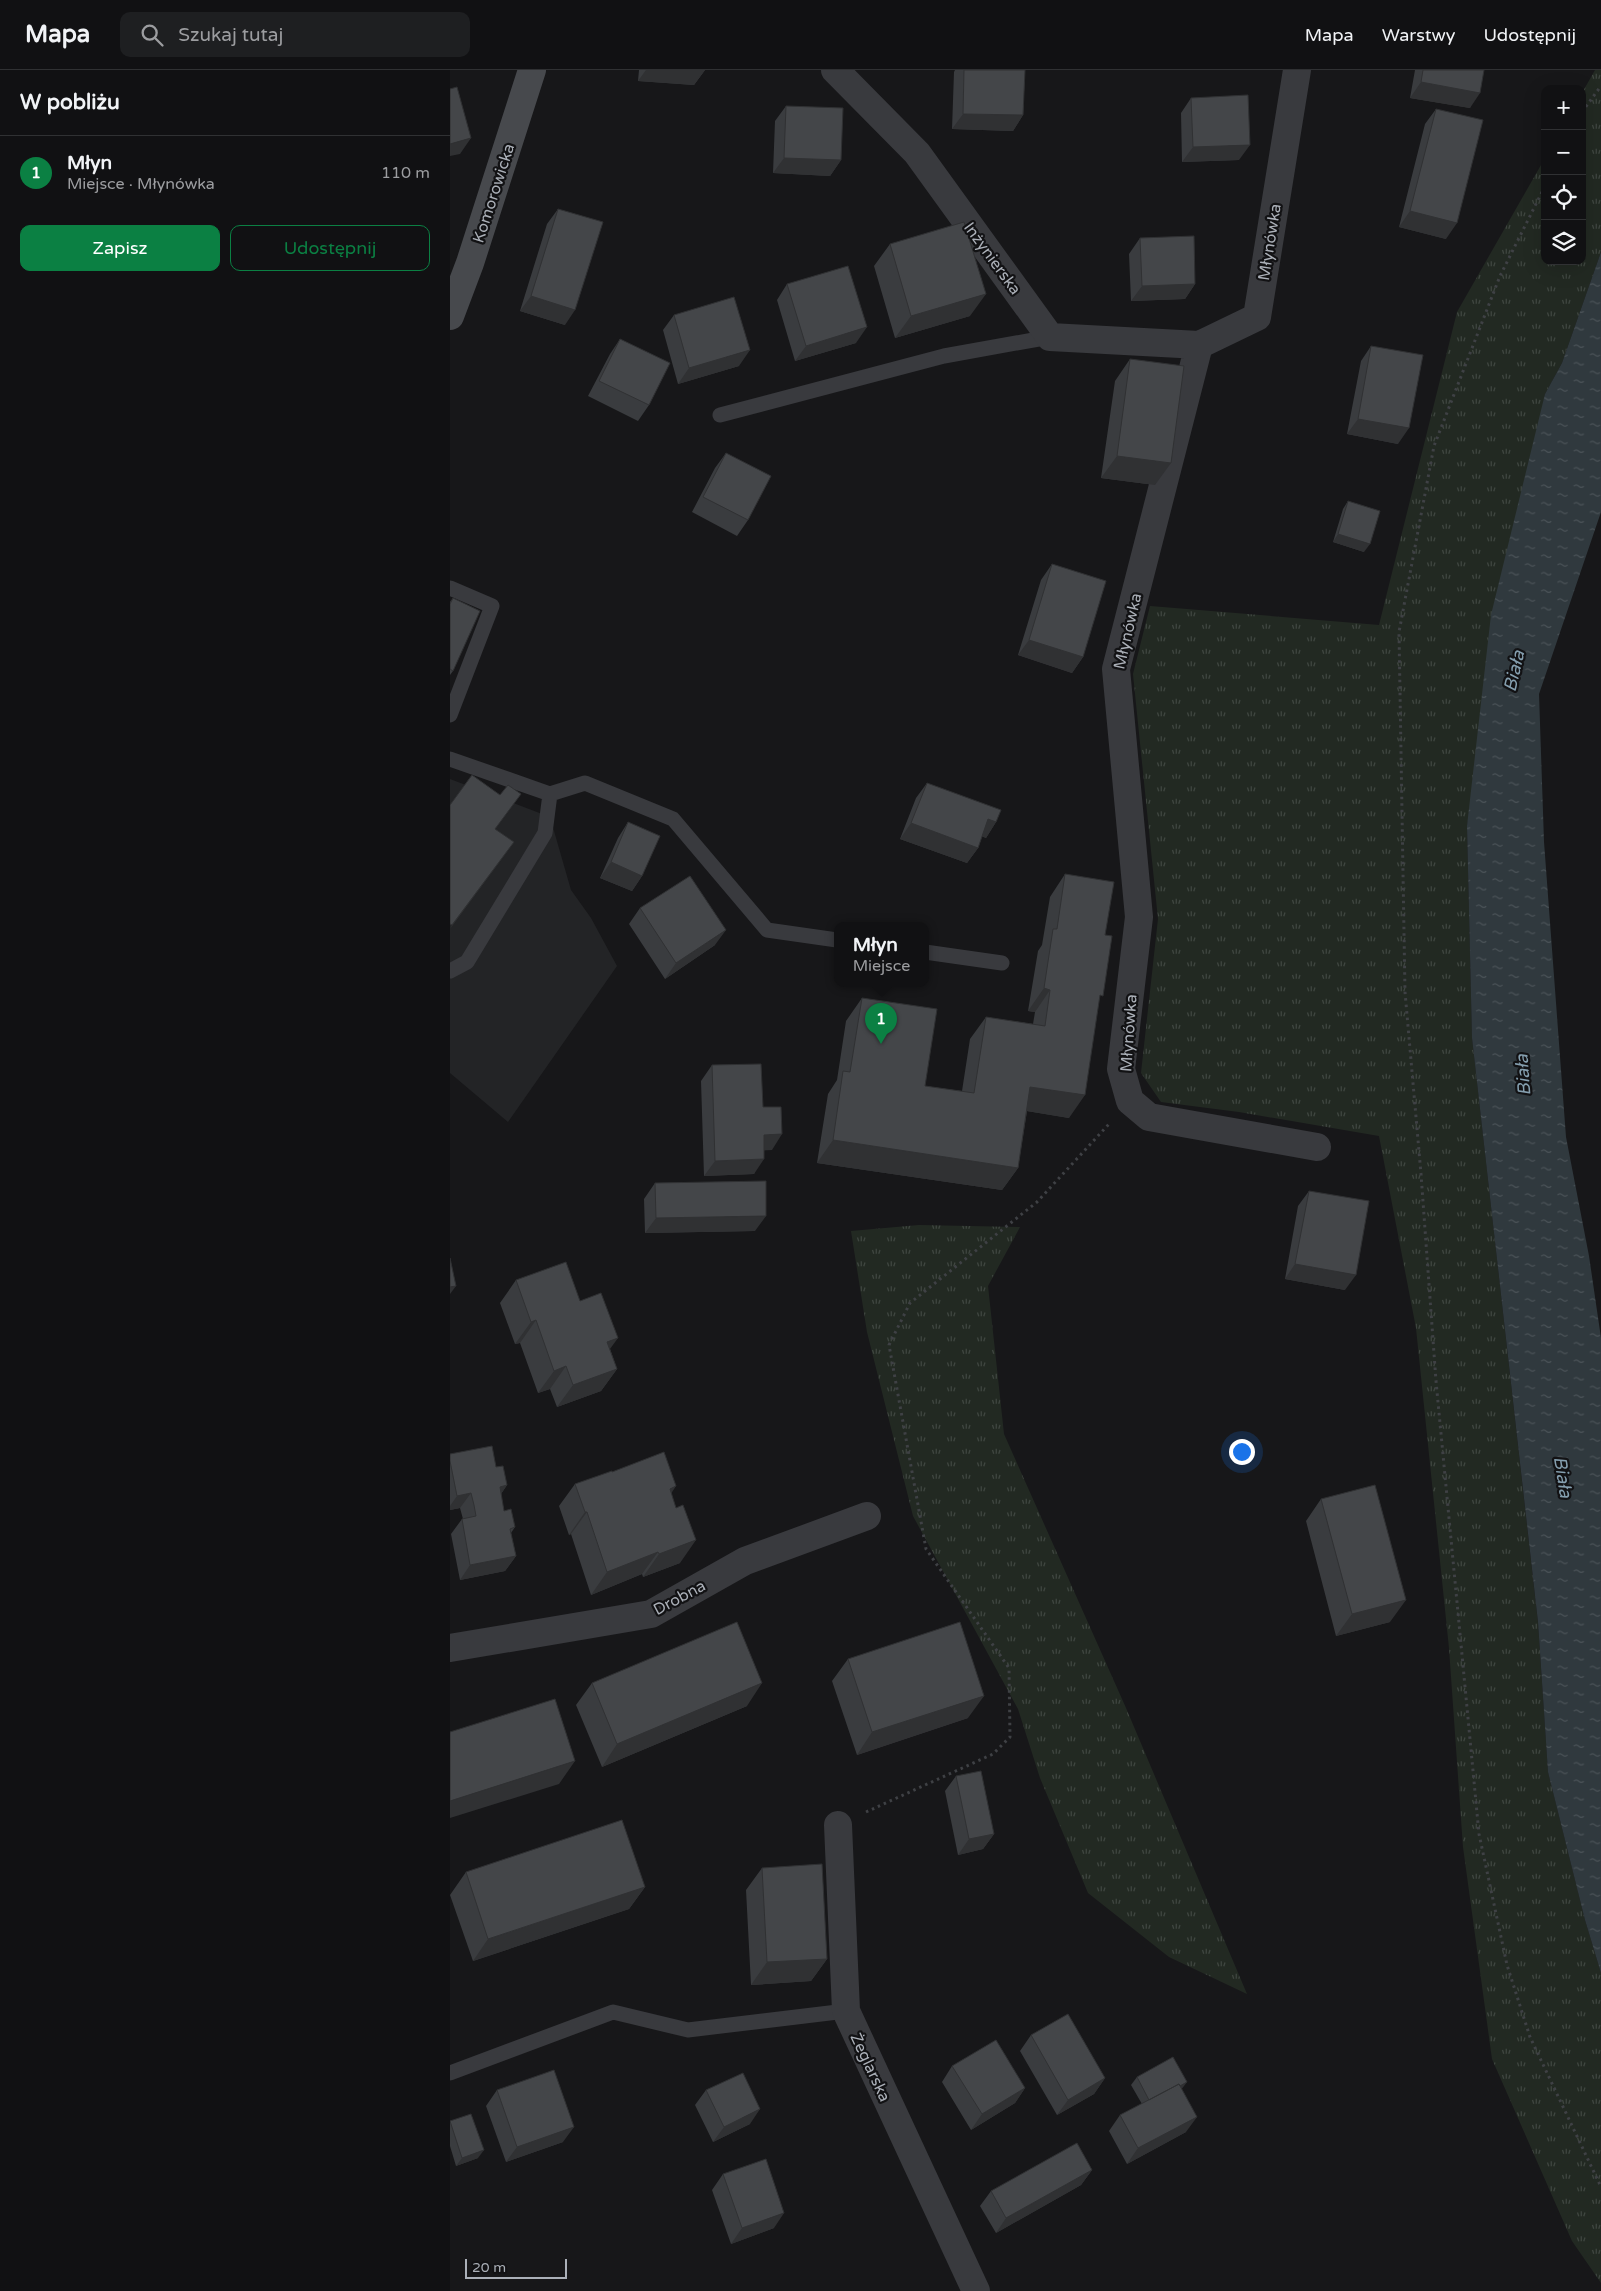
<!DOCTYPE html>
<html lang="pl">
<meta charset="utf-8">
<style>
body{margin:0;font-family:"Varela Round",sans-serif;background:#1e1f21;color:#f1f3f6}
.controls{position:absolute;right:15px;top:15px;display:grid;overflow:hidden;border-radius:10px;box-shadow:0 5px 20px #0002}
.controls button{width:45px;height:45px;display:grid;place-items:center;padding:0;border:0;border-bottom:1px solid #303133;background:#111113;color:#f1f3f6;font:25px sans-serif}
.scale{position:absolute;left:15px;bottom:12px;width:102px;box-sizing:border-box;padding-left:5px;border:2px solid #abb0b8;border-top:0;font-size:14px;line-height:18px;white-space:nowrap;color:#abb0b8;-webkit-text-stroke:4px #121214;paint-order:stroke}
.you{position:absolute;left:791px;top:1381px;width:18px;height:18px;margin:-12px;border:4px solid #fff;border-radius:50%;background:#1a73e8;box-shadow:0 0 0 8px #1a73e833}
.badge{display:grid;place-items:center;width:32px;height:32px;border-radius:50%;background:#0b8043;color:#fff;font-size:16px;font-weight:700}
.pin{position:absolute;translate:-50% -41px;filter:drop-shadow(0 1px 2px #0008)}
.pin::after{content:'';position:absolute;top:26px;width:18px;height:15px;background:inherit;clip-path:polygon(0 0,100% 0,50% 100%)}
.popup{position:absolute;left:384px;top:852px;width:95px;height:65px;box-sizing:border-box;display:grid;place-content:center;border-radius:10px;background:#111113;filter:drop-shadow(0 1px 4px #0005);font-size:16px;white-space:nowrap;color:#9c9da0}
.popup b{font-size:19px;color:#f1f3f6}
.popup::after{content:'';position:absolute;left:50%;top:100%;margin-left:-10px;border:10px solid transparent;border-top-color:#111113}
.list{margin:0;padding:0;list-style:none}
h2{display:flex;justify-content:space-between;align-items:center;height:65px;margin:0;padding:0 20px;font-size:21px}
h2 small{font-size:16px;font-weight:400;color:#9c9da0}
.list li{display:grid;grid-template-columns:32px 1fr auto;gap:15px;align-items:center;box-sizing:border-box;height:75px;padding:0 20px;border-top:1px solid #303133}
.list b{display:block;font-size:19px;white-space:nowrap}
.list p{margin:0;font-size:16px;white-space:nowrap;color:#9c9da0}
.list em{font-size:16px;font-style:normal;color:#9c9da0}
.actions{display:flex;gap:10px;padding:15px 20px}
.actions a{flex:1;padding:11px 0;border:1px solid #0b8043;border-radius:10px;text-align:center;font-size:18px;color:#0b8043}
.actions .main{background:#0b8043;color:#fff}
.icon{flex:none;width:28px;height:28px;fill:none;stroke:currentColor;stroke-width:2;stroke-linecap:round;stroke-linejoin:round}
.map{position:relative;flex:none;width:1151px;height:2221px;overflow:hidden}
header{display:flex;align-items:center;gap:30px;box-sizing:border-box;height:70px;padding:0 25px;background:#111113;border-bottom:1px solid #303133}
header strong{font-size:24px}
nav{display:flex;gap:28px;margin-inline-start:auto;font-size:18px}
.search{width:350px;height:45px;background:#1e1f21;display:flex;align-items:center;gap:12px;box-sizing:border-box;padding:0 18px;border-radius:10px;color:#9c9da0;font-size:19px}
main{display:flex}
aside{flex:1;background:#111113}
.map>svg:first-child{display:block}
.built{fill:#232426}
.grass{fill:url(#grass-tufts)}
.water{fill:url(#water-ripples)}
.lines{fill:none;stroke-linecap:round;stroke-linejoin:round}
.path{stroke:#3f4145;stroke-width:3;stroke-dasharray:2.5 4;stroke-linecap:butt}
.lane{stroke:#393a3e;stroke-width:15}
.street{stroke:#393a3e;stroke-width:28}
.secondary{stroke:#47494d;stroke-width:28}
.wall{fill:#3a3c3f}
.shaded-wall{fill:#303133}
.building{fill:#444649;stroke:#303133}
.labels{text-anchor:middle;stroke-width:4.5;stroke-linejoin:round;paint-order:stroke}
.street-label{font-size:16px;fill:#abb0b8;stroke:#121214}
.water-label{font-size:18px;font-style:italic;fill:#859faf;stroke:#121214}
</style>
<header>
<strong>Mapa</strong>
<div class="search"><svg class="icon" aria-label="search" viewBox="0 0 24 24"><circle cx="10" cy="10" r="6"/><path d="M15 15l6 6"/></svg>Szukaj tutaj</div>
<nav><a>Mapa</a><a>Warstwy</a><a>Udostępnij</a></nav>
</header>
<main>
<aside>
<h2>W pobliżu<small></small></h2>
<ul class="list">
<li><span class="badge">1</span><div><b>Młyn</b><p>Miejsce · Młynówka</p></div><em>110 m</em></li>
</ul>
<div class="actions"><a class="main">Zapisz</a><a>Udostępnij</a></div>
</aside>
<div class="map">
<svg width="1151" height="2221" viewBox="0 0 1151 2221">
<defs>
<pattern id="grass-tufts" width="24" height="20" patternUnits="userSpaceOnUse" patternTransform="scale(1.25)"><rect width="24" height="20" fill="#222922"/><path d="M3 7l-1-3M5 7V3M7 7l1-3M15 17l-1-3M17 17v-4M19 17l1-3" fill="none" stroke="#3f4640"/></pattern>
<pattern id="water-ripples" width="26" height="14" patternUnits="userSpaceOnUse" patternTransform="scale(1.25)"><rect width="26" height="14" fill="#30393e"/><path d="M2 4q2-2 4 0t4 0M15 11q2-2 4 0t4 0" fill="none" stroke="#4b5358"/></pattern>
</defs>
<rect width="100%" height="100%" fill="#171719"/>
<!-- built -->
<path class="built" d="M0,709l100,38 21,73 20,28 26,48 -109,156 -58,-49z"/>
<!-- grass -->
<path class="grass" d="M1145,0h6v182l-39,111 -17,31 -78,432 5,212 66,585 10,149 37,148 16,53v310l-29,-42 -80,-182 -29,-212 -14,-199 -33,-320 -37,-192 -140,-24 -78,-10 -20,-29 17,-154 -25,-245 17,-68 229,19 78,-313 88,-154v103h37v-168z
M469,1155l101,2 -32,59 16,148 122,274 121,286 -78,-37 -81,-64 -48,-115 -22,-69 -105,-193 -46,-184 -16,-101z"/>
<!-- water -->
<path class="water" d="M1151,182v260l-62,182 5,148 22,295 23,119 12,82v635l-16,-53 -37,-148 -10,-150 -66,-584 -5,-212 24,-211 54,-221 17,-31z"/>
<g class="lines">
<!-- path -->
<path class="path" d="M1132,42l19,-26
M1095,116l-45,90 -66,170 -35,186 6,360 16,182 15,207 43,453 28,131 23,72 71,150
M416,1742l127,-58 17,-17 -1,-69 -83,-119 -37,-204 21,-42 127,-101 72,-78"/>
<!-- lane -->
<path class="lane" d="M270,345l224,-59 106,-19
M0,518l42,18 -42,109
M0,689l100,35 35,-11 88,36 94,111 70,10
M475,882l77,11
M0,901l17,-9 78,-129 5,-39
M0,2003l163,-61 75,18 158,-19"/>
<!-- street -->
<path class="street" d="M385,0l82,83 133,184 149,8
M847,0l-40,247 -58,28 -83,324 23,248 -18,152 9,32 19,16 168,30
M0,1578l201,-34 94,-53 122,-45
M388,1755l8,186 130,280"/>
<!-- secondary -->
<path class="secondary" d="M0,246l20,-53 62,-193"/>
</g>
<!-- wall -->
<path class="wall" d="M189,0h66l-11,15 -56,-4z
M505,0h70l-2,45 -10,16 -61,-2 2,-57z
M965,0h69l-14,38 -60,-10z
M741,28l48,62 -57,2 -1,-49z
M336,36l55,54 -11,16 -57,-3 2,-52z
M986,39l10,130 -47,-12 26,-103z
M108,139l7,116 -45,-14 27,-87z
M690,168l55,46 -10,15 -54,2 -2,-47z
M440,174l80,72 -75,22 -21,-72z
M337,214l69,59 -61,18 -18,-61z
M224,245l65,51 -61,18 -15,-54z
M170,269l29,66 -11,16 -50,-25 22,-42z
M921,276l27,98 -51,-10 14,-73z
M680,289l25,126 -54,-7 14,-97z
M276,383l22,67 -11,16 -45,-24 23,-44z
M898,431l16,51 -31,-10 10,-33z
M602,494l31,93 -11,16 -54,-18 23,-75z
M3,528v73l-3,4v-73z
M477,713l69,39 -10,16 -4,-2 -4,12 -11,15 -67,-24 16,-41z
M178,752l14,54 -10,15 -32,-13 18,-40z
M615,804l40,61 -6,66 -30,117 -42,-7 -9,57 -16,22 -185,-27 11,-69 9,-14 9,-59 16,-23 63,88 37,5 8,-52 16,-22 47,7 2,-12 -7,-1 10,-60 4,-6 8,-48z
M190,838l75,37 -50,34 -36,-55z
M262,995l51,42 9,43h-8l-10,24 -50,2 -3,-95z
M205,1113l100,48 -110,2 -1,-34z
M859,1121l36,99 -60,-11 13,-73z
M66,1210l64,21 30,48 7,20 -16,22 -44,16 -7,-18 -12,4 -18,-50 -5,1 -15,-41z
M0,1384l46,13 11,18 -6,9 3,17 11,16 -4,6 5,23 -11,15 -45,9 -9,-46 11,-15h1l-3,-11 -10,2z
M162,1402l59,21 9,70 -37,14 -1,-3 -51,21 -20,-61 -2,1 -10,-29 16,-22z
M871,1429l69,123 -54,14 -30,-115z
M398,1589l120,59 -111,37 -25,-74z
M142,1613l155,23 -145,61 -26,-62z
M506,1706l38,58 -11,15 -25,6 -13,-64z
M312,1798l65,91 -16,22 -60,4 -5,-95z
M16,1802l179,15 -16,22 -156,52 -23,-66z
M581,1965l74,43 -11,16 -37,21 -37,-64z
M502,1996l73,22 -10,15 -44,27 -29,-48z
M687,2007l45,12 4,43 -59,32 -18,-33 11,-16 22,-11 -11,-19z
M47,2020l66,52 -57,20 -20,-56z
M256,2020l44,34 -37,18 -18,-37z
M0,2051l28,37 -22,8 -6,-20z
M642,2100l-11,15 -85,48 -16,-27 11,-15z
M273,2104l51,54 -43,16 -19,-54z"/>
<!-- shaded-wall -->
<path class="shaded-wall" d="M196,0h59l-11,15 -56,-4z
M971,12l59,11 -10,15 -60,-10z
M513,44l60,1 -10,16 -61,-2z
M21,68l-11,16 -10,2v-12z
M800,75l-11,15 -57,2 11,-15z
M334,88l57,2 -11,16 -57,-3z
M960,141l47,12 -11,16 -47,-12z
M745,214l-10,15 -54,2 11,-15z
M536,224l-16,22 -75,22 16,-22z
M81,226l44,14 -10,15 -45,-14z
M417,257l-11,16 -61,18 11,-15z
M300,280l-11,16 -61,18 11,-16z
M908,349l51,9 -11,16 -51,-10z
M667,386l54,7 -16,22 -54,-7z
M888,464l32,10 -6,8 -31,-10z
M579,570l54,17 -11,16 -54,-18z
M538,749l8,3 -10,16 -8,-3z
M461,753l67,25 -11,15 -67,-24z
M64,772l-16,22 -48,65 2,-4z
M161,792l31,14 -10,15 -32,-13z
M276,860l-11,15 -50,34 11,-16z
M594,918l6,2 -15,22 -7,-1z
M580,1017l55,8 -16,23 -54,-9z
M332,1064l-10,16 -19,1 11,-16z
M383,1070l185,28 -16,22 -185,-27z
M314,1089l-10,15 -50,2 11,-15z
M316,1146l-11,15 -110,2 11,-15z
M845,1194l61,11 -11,15 -60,-11z
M6,1216l-6,8v-7z
M86,1250l-16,23 -5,1 16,-22z
M168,1268l-16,22 5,-18z
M116,1296l-16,23 -12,4 16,-22z
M167,1299l-16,22 -44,16 16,-22z
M57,1415l-11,16 4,-14z
M226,1416l-15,23 9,-20z
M21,1423l-11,15 -10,2v-4l7,-10z
M135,1442h2l-16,22 -2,1z
M246,1470l-16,23 -37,14 16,-23z
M208,1482l-16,22 -51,21 16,-23z
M66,1486l-11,15 -45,9 10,-15z
M956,1530l-16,22 -54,14 16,-22z
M312,1613l-15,23 -145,61 15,-23z
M534,1626l-16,22 -111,37 15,-23z
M125,1691l-16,23 -109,34v-17z
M544,1764l-11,15 -25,6 11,-16z
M195,1817l-16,22 -156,52 15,-22z
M377,1889l-16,22 -60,4 16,-23z
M655,2008l-11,16 -37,21 11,-15z
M737,2012l-6,8 -30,12z
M575,2018l-10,15 -44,27 11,-16z
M310,2039l-10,15 -37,18 11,-15z
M747,2047l-11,15 -59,32 11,-16z
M124,2057l-11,15 -57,20 11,-15z
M34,2080l-6,8 -22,8 6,-8z
M642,2100l-11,15 -85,48 10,-15z
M334,2143l-10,15 -43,16 11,-16z"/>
<!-- building -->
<path class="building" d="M514,0h61l-2,45 -60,-1z
M973,0h61l-4,23 -59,-11z
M7,17l14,51 -21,6v-55z
M798,25l2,50 -57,2 -2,-49z
M336,36l57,2 -2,52 -57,-2z
M986,39l47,11 -26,103 -47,-12z
M108,139l45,13 -28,88 -44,-14z
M514,152l22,72 -75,22 -21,-72z
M744,166l1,48 -53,2 -2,-48z
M398,196l19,61 -61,19 -19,-62z
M284,227l16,53 -61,18 -15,-53z
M170,269l50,24 -21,42 -50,-24z
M921,276l52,9 -14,73 -51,-9z
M680,289l54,7 -13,97 -54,-7z
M276,383l45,23 -23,44 -45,-23z
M898,431l32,10 -10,33 -32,-10z
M602,494l54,17 -23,76 -54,-17z
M3,528l27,13 -27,60 -3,-2v-65z
M22,705l28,20 8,-10 13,9 -26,35 19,13 -62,83 -2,-1v-119z
M477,713l74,27 -5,12 -8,-3 -10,29 -67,-25z
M178,752l32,14 -18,40 -31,-14z
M615,804l49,8 -9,53 7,1 -9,60 -3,-1 -15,100 -55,-8 -12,81 -185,-28 10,-69 7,1 12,-74 75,11 -12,77 49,7 12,-76 59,9 5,-36 -6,-2 9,-59h4z
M240,806l36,54 -50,33 -36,-55z
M311,994l2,43h18l1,27 -18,1v24l-49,2 -3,-96z
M316,1111v35l-110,2 -1,-35z
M859,1121l60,10 -13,74 -61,-11z
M0,1188l6,28 -6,1z
M116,1192l14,39 21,-8 17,45 -11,4 10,27 -44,16 -7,-19 -12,5 -18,-51 -5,2 -15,-42z
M42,1376l4,21 7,-1 4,19 -7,2 4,24 7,-2 4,18 -5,2 6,27 -46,9 -8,-46 14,-3 -2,-11 -3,-12 -14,3 -7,-35v-7z
M214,1382l12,34 -6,3 6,19 7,-3 13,35 -37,14 -1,-2 -51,20 -20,-60h-2l-10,-28 37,-13v1z
M925,1415l31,115 -54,14 -31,-115z
M287,1552l25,61 -145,61 -25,-61z
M510,1552l24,74 -112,36 -24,-73z
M105,1629l20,62 -125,40v-69z
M531,1701l13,63 -25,5 -13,-63z
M172,1750l23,67 -157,52 -22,-67z
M372,1794l5,95 -60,3 -5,-94z
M618,1944l37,64 -37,22 -37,-65z
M546,1970l29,48 -43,26 -30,-48z
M723,1987l14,25 -7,4 -1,-2 -30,16 -12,-23z
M104,2000l20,57 -57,20 -20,-57z
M293,2003l17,36 -36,18 -18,-37z
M729,2014l18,33 -59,31 -18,-33z
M21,2044l13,36 -22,8 -12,-37z
M627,2073l15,27 -86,48 -15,-27z
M316,2089l18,54 -42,15 -19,-54z"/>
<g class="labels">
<!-- street labels -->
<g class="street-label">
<text transform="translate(43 123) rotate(-72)" y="6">Komorowicka</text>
<text transform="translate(819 172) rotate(-81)" y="6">Młynówka</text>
<text transform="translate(543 188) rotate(54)" y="6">Inżynierska</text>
<text transform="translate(677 561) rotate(-77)" y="6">Młynówka</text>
<text transform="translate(678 963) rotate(-86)" y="6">Młynówka</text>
<text transform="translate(229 1527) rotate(-28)" y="6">Drobna</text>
<text transform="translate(421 1997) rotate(65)" y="6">Żeglarska</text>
</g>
<!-- water labels -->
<g class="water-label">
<text transform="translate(1064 601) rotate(-77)" y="6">Biała</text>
<text transform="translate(1073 1005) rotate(-94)" y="6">Biała</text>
<text transform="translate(1113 1407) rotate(81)" y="6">Biała</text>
</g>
</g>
</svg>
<div class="controls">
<button>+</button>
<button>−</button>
<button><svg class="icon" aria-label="locate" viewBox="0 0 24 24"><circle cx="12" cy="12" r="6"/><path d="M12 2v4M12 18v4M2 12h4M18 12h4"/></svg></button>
<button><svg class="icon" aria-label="layers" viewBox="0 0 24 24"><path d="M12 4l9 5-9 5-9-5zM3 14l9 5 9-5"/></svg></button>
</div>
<div class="scale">20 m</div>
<div class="you"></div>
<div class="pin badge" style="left:431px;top:974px">1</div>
<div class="popup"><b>Młyn</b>Miejsce</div>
</div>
</main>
